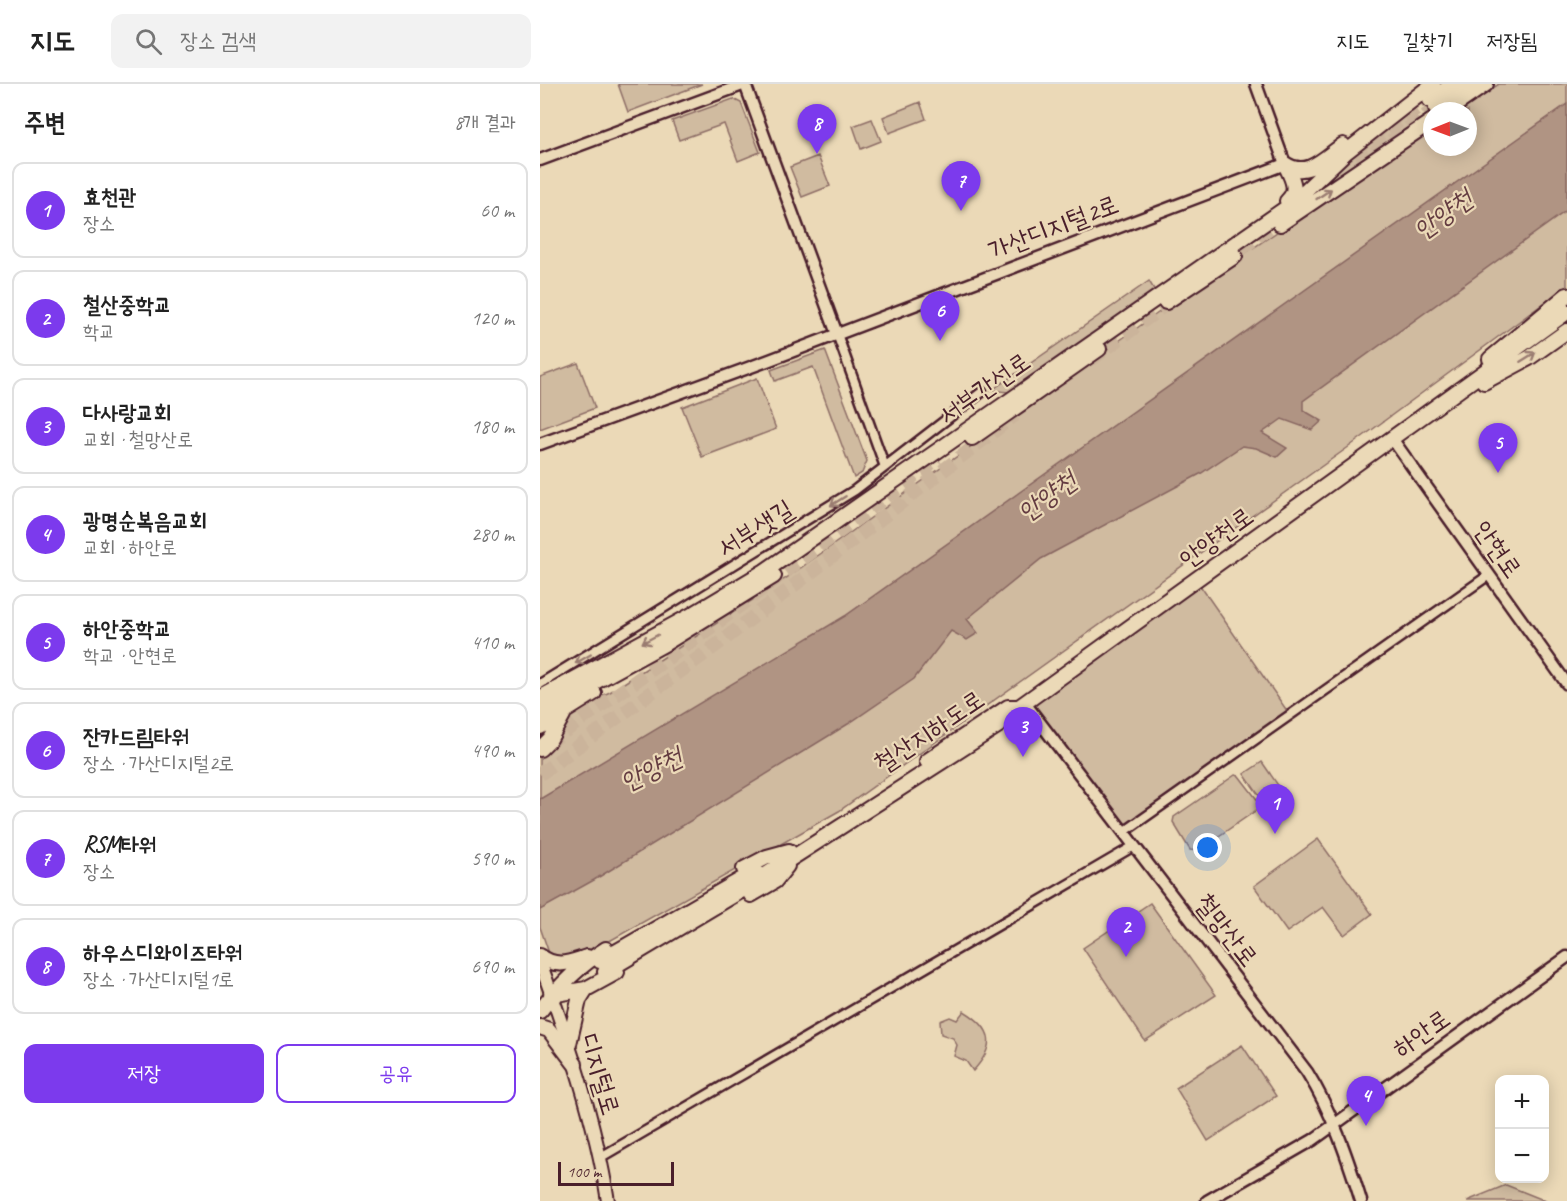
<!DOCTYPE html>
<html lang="ko">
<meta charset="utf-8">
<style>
body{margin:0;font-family:Caveat,"Poor Story",sans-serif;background:#f2f2f2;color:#222}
.controls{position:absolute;right:18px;bottom:18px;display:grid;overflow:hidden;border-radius:12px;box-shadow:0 3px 15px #0003}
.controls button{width:54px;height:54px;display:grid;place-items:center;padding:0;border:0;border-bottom:2px solid #e0e0e0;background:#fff;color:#222;font:30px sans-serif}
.compass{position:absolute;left:883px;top:18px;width:54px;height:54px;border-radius:50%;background:#fff;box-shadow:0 3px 15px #0003;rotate:269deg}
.scale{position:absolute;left:18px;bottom:15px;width:116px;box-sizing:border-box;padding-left:6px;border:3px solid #4a1f2b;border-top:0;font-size:16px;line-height:21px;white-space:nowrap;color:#4a1f2b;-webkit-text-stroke:4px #ebd9b7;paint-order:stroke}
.you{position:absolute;left:668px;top:764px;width:21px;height:21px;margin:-15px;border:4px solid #fff;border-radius:50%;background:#1a73e8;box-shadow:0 0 0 9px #1a73e833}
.badge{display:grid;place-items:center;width:39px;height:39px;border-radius:50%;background:#7c3aed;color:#fff;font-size:20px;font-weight:700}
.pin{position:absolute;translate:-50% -50px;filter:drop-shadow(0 2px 3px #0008)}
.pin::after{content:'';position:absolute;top:32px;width:21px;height:18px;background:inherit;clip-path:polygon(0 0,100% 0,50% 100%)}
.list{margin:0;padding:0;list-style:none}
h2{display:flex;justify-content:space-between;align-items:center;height:78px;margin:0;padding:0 24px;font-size:26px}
h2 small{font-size:20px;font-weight:400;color:#767676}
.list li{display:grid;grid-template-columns:39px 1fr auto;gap:18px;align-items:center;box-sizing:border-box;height:96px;margin:0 12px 12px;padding:0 12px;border:2px solid #e0e0e0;border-radius:12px}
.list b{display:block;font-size:22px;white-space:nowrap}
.list p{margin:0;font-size:20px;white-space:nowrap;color:#767676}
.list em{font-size:20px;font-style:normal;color:#767676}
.actions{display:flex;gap:12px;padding:18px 24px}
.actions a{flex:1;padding:14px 0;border:2px solid #7c3aed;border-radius:12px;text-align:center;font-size:21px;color:#7c3aed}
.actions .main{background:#7c3aed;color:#fff}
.icon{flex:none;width:33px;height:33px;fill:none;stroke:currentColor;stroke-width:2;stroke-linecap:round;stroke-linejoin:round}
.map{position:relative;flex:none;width:1027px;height:1117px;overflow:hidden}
header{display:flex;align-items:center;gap:36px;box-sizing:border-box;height:84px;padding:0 30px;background:#fff;border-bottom:2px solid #e0e0e0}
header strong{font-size:28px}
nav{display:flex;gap:33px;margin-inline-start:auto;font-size:21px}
.search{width:420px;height:54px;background:#f2f2f2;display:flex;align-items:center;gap:15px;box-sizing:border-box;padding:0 21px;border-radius:12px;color:#767676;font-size:22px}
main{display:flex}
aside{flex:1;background:#fff}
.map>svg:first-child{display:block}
.green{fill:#d0bba0;stroke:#8d6d66;stroke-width:1.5}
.water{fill:#b09483;stroke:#876560;stroke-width:1.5}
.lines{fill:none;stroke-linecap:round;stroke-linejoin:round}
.trunk-tunnel{stroke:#cbb49b;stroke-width:14;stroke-dasharray:14 7;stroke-linecap:butt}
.minor-casing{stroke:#4a1f2b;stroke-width:13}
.tertiary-casing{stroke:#4a1f2b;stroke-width:15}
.secondary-casing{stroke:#4a1f2b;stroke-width:16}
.primary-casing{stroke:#4a1f2b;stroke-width:18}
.trunk-casing{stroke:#4a1f2b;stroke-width:18}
.minor{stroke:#ebd9b7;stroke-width:8}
.tertiary{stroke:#ebd9b7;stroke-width:10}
.secondary{stroke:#ebd9b7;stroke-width:12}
.primary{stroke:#ebd9b7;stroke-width:14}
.trunk{stroke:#ebd9b7;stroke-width:14}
.oneway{stroke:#9a7c71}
.labels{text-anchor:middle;stroke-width:4.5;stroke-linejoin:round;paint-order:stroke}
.street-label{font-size:26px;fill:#4a1f2b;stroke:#ebd9b7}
.water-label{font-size:27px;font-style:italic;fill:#643c41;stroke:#ebd9b7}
</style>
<header>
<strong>지도</strong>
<div class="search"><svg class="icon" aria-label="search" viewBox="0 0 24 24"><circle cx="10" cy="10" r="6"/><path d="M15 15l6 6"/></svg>장소 검색</div>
<nav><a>지도</a><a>길찾기</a><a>저장됨</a></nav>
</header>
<main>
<aside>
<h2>주변<small>8개 결과</small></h2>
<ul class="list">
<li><span class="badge">1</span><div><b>효천관</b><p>장소</p></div><em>60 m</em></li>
<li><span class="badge">2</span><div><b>철산중학교</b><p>학교</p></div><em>120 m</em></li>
<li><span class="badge">3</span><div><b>다사랑교회</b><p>교회 · 철망산로</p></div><em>180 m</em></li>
<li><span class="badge">4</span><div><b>광명순복음교회</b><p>교회 · 하안로</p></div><em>280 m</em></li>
<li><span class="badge">5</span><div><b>하안중학교</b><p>학교 · 안현로</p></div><em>410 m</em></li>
<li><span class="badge">6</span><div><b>잔카드림타워</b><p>장소 · 가산디지털2로</p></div><em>490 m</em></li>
<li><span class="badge">7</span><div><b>RSM타워</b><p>장소</p></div><em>590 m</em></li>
<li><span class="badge">8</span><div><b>하우스디와이즈타워</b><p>장소 · 가산디지털1로</p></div><em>690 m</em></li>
</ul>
<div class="actions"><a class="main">저장</a><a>공유</a></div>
</aside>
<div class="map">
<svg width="1027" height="1117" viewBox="0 0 1027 1117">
<rect width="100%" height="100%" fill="#ebd9b7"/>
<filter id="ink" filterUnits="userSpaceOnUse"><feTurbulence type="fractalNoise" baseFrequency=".0167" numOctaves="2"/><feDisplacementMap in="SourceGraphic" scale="12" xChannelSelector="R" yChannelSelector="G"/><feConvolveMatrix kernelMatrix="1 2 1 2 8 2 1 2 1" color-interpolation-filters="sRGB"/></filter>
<g filter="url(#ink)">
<!-- green -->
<path class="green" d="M78,0h84l-74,28z
M959,0h68v202l-217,160 -511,365 -256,145 -32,3 -11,-32v-204l70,-31 178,-115 398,-284 246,-165v19h36v-36h-10z
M193,15l8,4 19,49 -22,9 -14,-37 -45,16 -7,-19z
M380,18l6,17 -37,14 -6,-16z
M868,22l12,18 -108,68 5,-7z
M332,35l9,22 -20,8 -8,-23z
M278,72l12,30 -28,11 -12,-30z
M609,197l6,10 -147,101 -16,-2z
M285,266l42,111 -5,12 -8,5 -41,-111 -38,14 -4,-11z
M38,279l17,45 -55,21v-52z
M217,294l19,51 -74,28 -20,-50z
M657,497l93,134 -166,117 -99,-129z
M722,678l20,29 -17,13 -21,-30z
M695,691l4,1 20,26 -1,7 -61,42 -7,-1 -17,-28 1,-5z
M778,755l54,75 -28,21 -21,-28 -36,25 -33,-46z
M610,819l66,92 -71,46 -62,-93z
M424,927c30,18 32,35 9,60l-7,-10 -12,-5 3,-11 -4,-7 -12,-4 -1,-13 10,-4 7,3z
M702,961l34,51 -68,45 -32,-53z
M966,1101l40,16h-79z"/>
<!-- water -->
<path class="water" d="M1027,20v106l-264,191v9l19,11 -10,9 -30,-11 -20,14 25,15 -10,9 -21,-9 -14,-2 -42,28 -159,85 -74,60 11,14 -11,7 -16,-9 -37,48 -66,45 -254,156 -54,30v-111l305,-183z"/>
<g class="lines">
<!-- trunk-tunnel -->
<path class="trunk-tunnel" d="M834,69l58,-42
M813,70l77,-54
M684,178l54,-41
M551,276l86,-64
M7,660l152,-108 239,-178
M0,690l182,-133 293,-226"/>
<defs>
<path id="minor" d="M297,250l48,133
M0,600l315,-194 127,-98
M584,748l365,-257
M61,1073l533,-311"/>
<path id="tertiary" d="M205,0l92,250
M0,76l205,-76
M853,356l174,244
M0,360l227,-83 518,-197 -29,-80
M485,619l282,369c25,40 40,84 54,129
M667,1117l106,-61 254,-183"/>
<path id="secondary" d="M0,878c28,78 55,157 68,239"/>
<path id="primary" d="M907,27l39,-27
M745,80c6,13 15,26 2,37
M745,80c22,15 39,-6 58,-19
M740,140l152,-103
M626,218l69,-46
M950,275l77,-64
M944,298l45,-24 38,-27
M432,354l127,-89
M0,614l150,-82 75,-45 524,-365 57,-54 87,-68
M0,628l124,-68 110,-68
M0,643l54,-34
M0,665l10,-10 13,-24
M387,677l81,-54h11
M204,785l23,-12 22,-6
M211,811l24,-14 12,-15
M0,872c17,13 30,6 47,1
M60,877l156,-90
M65,888l134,-80 274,-176 6,-9 548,-395
M11,911l35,-6 31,-17
M0,927c18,-24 40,-46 66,-62
M0,943l9,3 26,34
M29,960l10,-44 7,-11"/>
<path id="trunk" d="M890,16l23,-16
M896,24l35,-24"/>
</defs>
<!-- minor casing -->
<use href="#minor" class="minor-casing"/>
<!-- tertiary casing -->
<use href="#tertiary" class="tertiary-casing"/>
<!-- secondary casing -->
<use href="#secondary" class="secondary-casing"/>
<!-- primary casing -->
<use href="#primary" class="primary-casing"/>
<!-- trunk casing -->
<use href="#trunk" class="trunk-casing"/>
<!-- minor -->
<use href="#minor" class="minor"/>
<!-- tertiary -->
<use href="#tertiary" class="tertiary"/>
<!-- secondary -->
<use href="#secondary" class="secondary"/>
<!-- primary -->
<use href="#primary" class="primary"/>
<!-- trunk -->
<use href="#trunk" class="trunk"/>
</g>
<!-- one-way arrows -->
<defs><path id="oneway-shaft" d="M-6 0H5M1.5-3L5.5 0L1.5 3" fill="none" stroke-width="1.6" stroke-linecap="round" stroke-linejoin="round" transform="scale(1.5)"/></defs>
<g class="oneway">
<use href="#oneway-shaft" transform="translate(784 110) rotate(-34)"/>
<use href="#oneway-shaft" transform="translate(988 273) rotate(-32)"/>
<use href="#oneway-shaft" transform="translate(298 417) rotate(148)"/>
<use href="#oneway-shaft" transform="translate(110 555) rotate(152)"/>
<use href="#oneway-shaft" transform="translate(43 575) rotate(150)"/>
</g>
</g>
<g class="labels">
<!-- street labels -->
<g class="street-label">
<text transform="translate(513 143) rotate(-21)" y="9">가산디지털2로</text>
<text transform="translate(444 304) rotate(-35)" y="9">서부간선로</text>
<text transform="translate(215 444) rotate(-32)" y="9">서부샛길</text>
<text transform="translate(676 453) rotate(-36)" y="9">안양천로</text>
<text transform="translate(958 465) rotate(55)" y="9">안현로</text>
<text transform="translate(389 647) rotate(-34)" y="9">철산지하도로</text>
<text transform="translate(687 846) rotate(52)" y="9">철망산로</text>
<text transform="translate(881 949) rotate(-35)" y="9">하안로</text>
<text transform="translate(60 990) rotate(73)" y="9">디지털로</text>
</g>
<!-- water labels -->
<g class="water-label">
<text transform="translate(903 130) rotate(-36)" y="9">안양천</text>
<text transform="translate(507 412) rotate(-36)" y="9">안양천</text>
<text transform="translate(111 685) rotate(-26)" y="9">안양천</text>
</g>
</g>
</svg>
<div class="controls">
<button>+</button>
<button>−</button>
</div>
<svg class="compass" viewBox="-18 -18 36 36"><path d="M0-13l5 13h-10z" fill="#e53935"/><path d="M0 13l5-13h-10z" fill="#767676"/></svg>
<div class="scale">100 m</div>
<div class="you"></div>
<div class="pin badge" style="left:735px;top:750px">1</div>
<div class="pin badge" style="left:586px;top:873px">2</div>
<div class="pin badge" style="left:483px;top:673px">3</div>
<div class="pin badge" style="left:826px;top:1042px">4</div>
<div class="pin badge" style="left:958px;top:389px">5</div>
<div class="pin badge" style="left:400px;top:257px">6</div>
<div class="pin badge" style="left:421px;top:127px">7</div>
<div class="pin badge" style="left:277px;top:70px">8</div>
</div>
</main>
